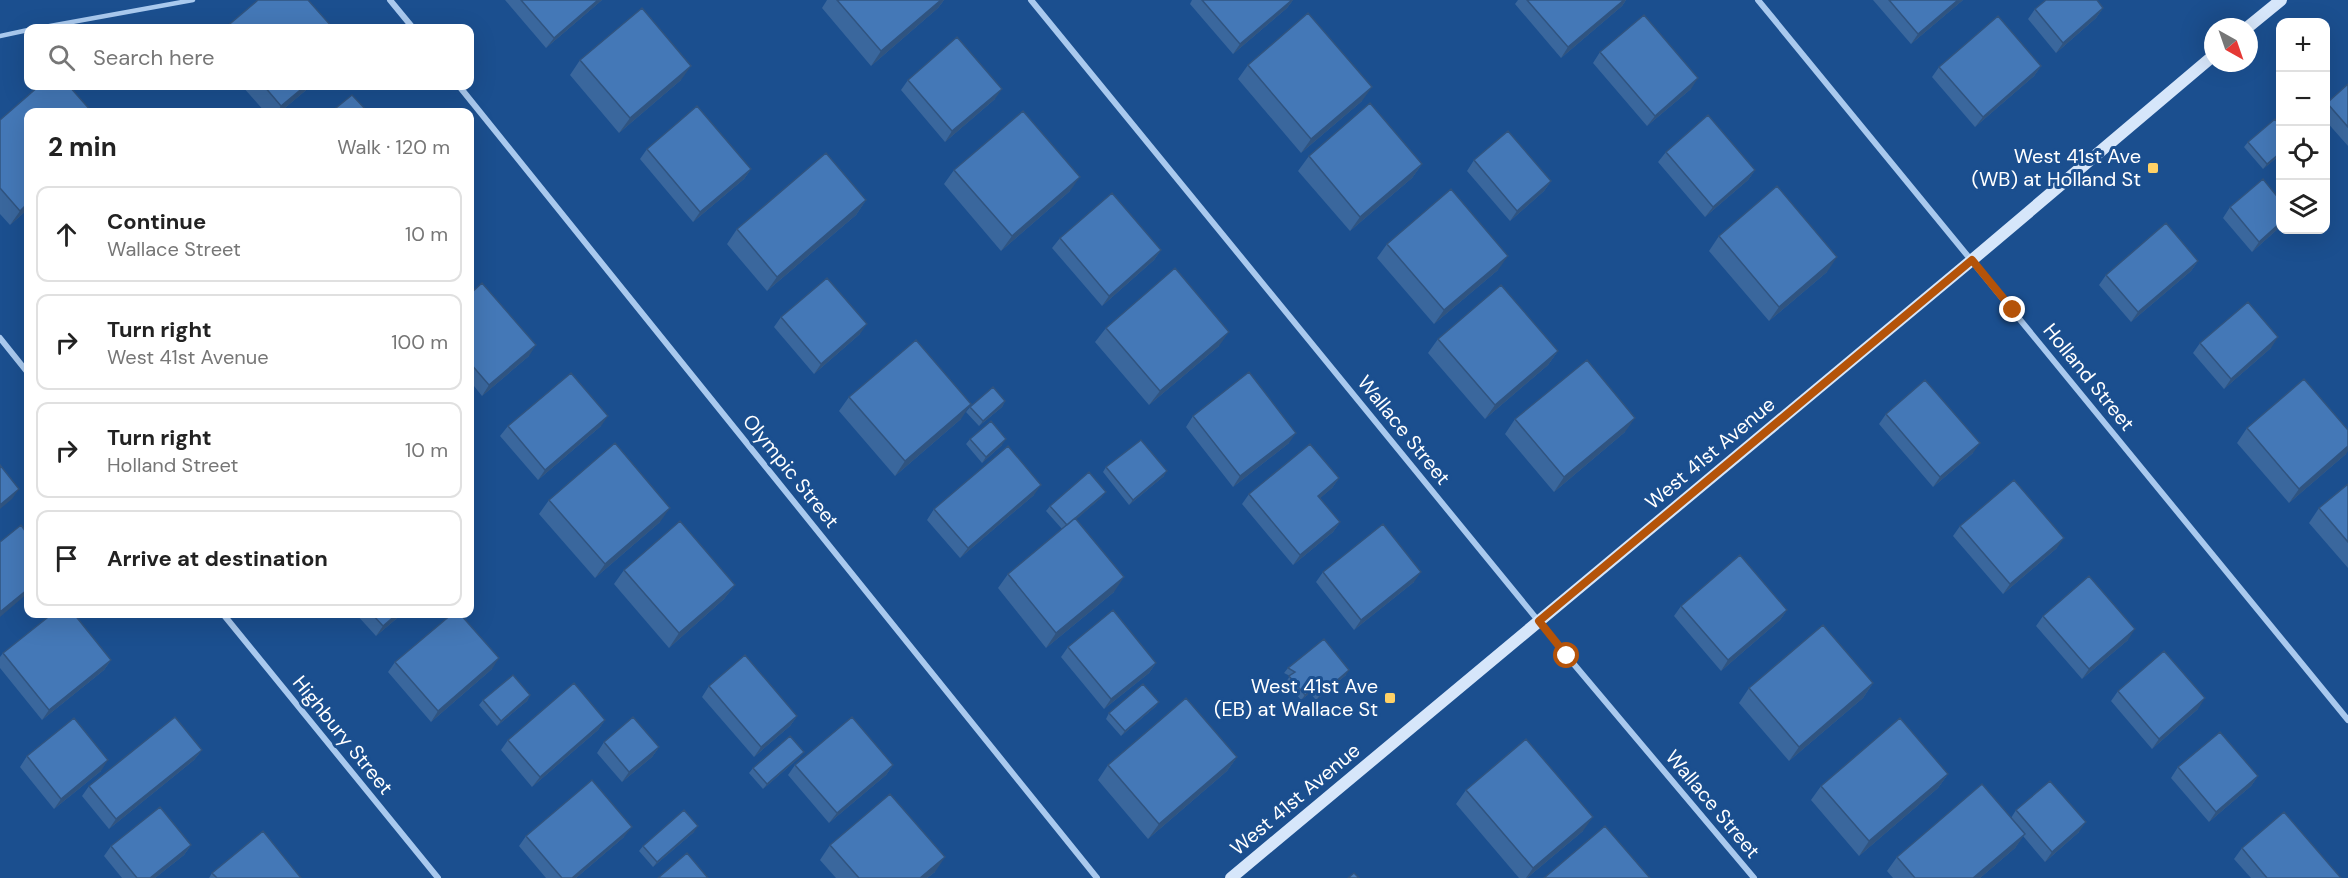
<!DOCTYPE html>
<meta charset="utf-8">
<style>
body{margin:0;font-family:"DM Sans",sans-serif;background:#f2f2f2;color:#222}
.controls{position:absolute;right:18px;top:18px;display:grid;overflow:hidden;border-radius:12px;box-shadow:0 6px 24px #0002}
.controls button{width:54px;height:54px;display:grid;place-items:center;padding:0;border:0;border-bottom:2px solid #e0e0e0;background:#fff;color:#222;font:30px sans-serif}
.compass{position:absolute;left:2204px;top:18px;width:54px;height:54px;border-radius:50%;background:#fff;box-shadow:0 6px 24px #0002;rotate:140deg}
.stop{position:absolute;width:18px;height:18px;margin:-14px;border:4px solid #b45309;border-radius:50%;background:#fff}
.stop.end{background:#b45309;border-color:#fff;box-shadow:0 2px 6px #0008}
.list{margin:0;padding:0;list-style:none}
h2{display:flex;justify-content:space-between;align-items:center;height:78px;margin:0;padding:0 24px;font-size:26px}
h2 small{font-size:20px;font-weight:400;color:#767676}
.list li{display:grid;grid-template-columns:39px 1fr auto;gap:18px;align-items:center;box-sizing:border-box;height:96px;margin:0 12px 12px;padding:0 12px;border:2px solid #e0e0e0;border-radius:12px}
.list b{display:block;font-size:22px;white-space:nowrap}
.list p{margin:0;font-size:20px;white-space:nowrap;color:#767676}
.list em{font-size:20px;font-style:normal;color:#767676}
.icon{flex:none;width:33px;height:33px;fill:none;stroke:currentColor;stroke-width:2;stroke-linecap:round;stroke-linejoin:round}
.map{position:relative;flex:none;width:2348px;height:878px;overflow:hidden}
.search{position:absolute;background:#fff;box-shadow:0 6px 24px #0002;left:24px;top:24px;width:450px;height:66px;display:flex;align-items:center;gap:15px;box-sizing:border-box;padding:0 21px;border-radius:12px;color:#767676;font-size:22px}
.panel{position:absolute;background:#fff;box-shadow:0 6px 24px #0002;left:24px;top:108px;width:450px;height:510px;border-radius:12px}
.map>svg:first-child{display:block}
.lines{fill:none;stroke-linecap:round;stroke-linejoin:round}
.service{stroke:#a9c9ee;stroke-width:4.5}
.minor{stroke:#a9c9ee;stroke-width:6}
.secondary{stroke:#d6e6fa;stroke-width:12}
.wall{fill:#3a679d}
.shaded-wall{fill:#305480}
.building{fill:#4478b7;stroke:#305480;stroke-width:1.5}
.route{stroke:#b45309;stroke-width:8}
.poi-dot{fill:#ffd166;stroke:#1b4f8f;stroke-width:2}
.labels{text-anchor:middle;stroke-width:6;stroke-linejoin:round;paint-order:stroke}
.poi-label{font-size:20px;fill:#fff;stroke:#1b4f8f;text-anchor:end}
.street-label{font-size:20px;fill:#fff;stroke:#1b4f8f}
</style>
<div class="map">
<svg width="2348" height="878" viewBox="0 0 2348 878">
<rect width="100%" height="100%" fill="#1b4f8f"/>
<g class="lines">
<!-- service -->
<path class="service" d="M39,28l154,-28
M0,36l28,-6"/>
<!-- minor -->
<path class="minor" d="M390,0l23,28
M1031,0l536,656 187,222
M1758,0l590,720
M459,86l638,792
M0,338l28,35
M223,614l215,264"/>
<!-- secondary -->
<path class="secondary" d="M2248,27l33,-27
M1231,878l741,-618 241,-204"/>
</g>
<!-- wall -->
<path class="wall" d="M505,0h97l-56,48z
M827,0h117l-6,8 -67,58 -49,-58z
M1192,0h101l-6,8 -54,46 -43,-50z
M1518,0h108l-4,6 -61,52 -46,-54z
M1873,0h90l-52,44z
M2103,8l-7,10 -40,35 -28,-34 7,-10z
M1600,52l91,37 -44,37 -54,-63z
M580,60l101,20 -62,53 -49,-58z
M1248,65l114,36 -61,52 -63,-74z
M2041,66l-7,10 -59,51 -43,-50 7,-10z
M908,80l87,19 -50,43 -44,-52z
M2348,84v62l-23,-26v-16z
M242,86h69l-31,26h-15z
M0,120l28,89 -18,16 -10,-11z
M2248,142l32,13 -17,14 -19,-22z
M647,149l104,20 -7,10 -51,43 -53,-63z
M1666,152l89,18 -7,10 -43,37 -47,-55z
M1309,156l113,8 -10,14 -62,53 -52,-60z
M1474,160l77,21 -7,10 -34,30 -43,-50z
M954,170l116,21 -69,60 -57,-67z
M866,200l-10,15 -89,76 -40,-47 10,-15z
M2230,207l50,20 -28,25 -29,-34z
M1719,236l108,36 -58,49 -60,-70z
M1060,238l101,12 -7,10 -52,46 -50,-58z
M1387,244l111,26 -64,54 -57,-66z
M2198,261l-7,10 -60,51 -32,-37 7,-10z
M470,294l59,62 -47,40 -12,-15z
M781,317l79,17 -46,40 -40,-47z
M1106,328l113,18 -70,59 -54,-63z
M1438,339l120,12 -10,14 -63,54 -57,-66z
M2200,343l71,5 -47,41 -31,-36z
M849,397l112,22 -66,57 -56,-65z
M1005,401l-3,6 -23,19 -13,-14 4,-5z
M1886,414l87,39 -40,34 -54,-63z
M1193,416l96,27 -56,44 -47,-60z
M1515,419l110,13 -71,60 -49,-58z
M508,426h93l-63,54 -38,-44z
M2247,428l99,26 -57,49 -52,-60z
M970,439l32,6 -20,18 -16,-19z
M1106,467l58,9 -35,29 -26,-33z
M1339,478l-7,10 -12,10 20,24 -7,10 -40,33 -51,-61 7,-10z
M2348,484v84l-39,-45 10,-15z
M1034,495l-74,63 -33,-38 7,-11z
M1102,497l-26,22 38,73 -68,56 -48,-60 10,-14 54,-45 -16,-18 4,-5z
M549,500l111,22 -65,56 -56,-64z
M1960,526l97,22 -54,46 -50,-58z
M624,570l111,15 -11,14 -55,49 -55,-64z
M1323,572l91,10 -60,48 -38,-48z
M1681,606l106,4 -7,10 -59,51 -47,-55z
M356,614h46l-26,22z
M2043,616l85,24 -46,39 -46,-53z
M1068,647l88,16 -7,10 -45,36 -43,-52z
M3,653l108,7 -7,10 -62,50 -42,-52v-11z
M395,662l97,7 -61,53 -43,-50z
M1288,668l58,7 -30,25 -6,-7 -9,7 -15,-18 4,-6 -6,-3z
M1873,683l-10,15 -74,63 -50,-58 10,-15z
M709,686l88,30 -7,10 -36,31 -52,-60z
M2118,691l80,18 -46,40 -41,-48z
M530,695l-3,6 -30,25 -18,-21 4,-5z
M1159,702l-4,5 -34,29 -15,-17 3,-6z
M605,720l-7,10 -66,57 -31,-37 7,-10z
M604,742l55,5 -7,10 -30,25 -25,-29z
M202,750l-8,10 -85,69 -27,-33 7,-10z
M27,756l74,15 -47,38 -34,-42z
M800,757l-37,32 -14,-16 4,-5z
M1237,757l-10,14 -79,68 -50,-59 10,-15z
M795,765h98l-7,10 -57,48 -41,-48z
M2178,767l80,9 -7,10 -42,36 -38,-44z
M1948,774l-10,14 -79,68 -48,-56 10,-14z
M1466,790l117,41 -56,47h-8l-63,-74z
M2016,810l63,22 -34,30 -22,-26 -8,12 -35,30h-87l-6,-7 10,-14 114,-39z
M694,832l-41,35 -14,-16 4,-5z
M526,836l98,1 -48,41h-30l-27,-32z
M191,845l-7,10 -29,23h-33l-18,-22 7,-10z
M830,845l105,27 -8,6h-91l-16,-18z
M2242,848l99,30h-90l-17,-19z
M212,873l89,5h-92z"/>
<!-- shaded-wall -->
<path class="shaded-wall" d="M598,0h4l-56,48 8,-10z
M941,0h3l-6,8 -67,58 10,-15z
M1292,0h1l-6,8 -54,46 7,-10z
M1624,0h2l-4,6 -61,52 7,-11z
M1958,0h5l-52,44 7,-10z
M2103,8l-7,10 -40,35 7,-10z
M691,66l-10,14 -62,53 11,-15z
M2041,66l-7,10 -59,51 8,-10z
M1698,78l-7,11 -44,37 8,-10z
M305,86h6l-31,26h-3l4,-6z
M1372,87l-10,14 -61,52 10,-14z
M1002,89l-7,10 -50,43 7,-11z
M2280,153v2l-17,14 4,-5z
M1422,164l-10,14 -62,53 10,-14z
M751,169l-7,10 -51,43 7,-10z
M1755,170l-7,10 -43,37 8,-10z
M1080,177l-10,14 -69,60 11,-15z
M1551,181l-7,10 -34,30 7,-10z
M866,200l-10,15 -89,76 10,-14z
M28,203v6l-18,16 10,-14z
M2280,223v4l-28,25 7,-10z
M1161,250l-7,10 -52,46 7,-10z
M1508,256l-10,14 -64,54 10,-14z
M1837,257l-10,15 -58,49 10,-14z
M2198,261l-7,10 -60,51 7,-10z
M867,324l-7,10 -46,40 7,-10z
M1229,332l-10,14 -70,59 11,-14z
M2278,337l-7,11 -47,41 7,-10z
M536,345l-7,11 -47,40 7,-11z
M1558,351l-10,14 -63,54 10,-14z
M1005,401l-3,6 -23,19 4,-5z
M971,404l-10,15 -66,57 10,-15z
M608,416l-7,10 -63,54 7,-10z
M1635,418l-10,14 -71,60 10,-15z
M1296,433l-7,10 -56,44 7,-11z
M1006,439l-4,6 -20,18 4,-6z
M1980,443l-7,10 -40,34 7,-10z
M2348,446v5l-2,3 -57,49 10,-14z
M1167,471l-3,5 -35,29 4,-5z
M1339,478l-7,10 -21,18 7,-10z
M1041,485l-7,10 -74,63 8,-10z
M19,489l-7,10 -12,10v-4z
M1106,492l-4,5 -39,34 4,-6z
M670,508l-10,14 -65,56 10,-14z
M1340,522l-7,10 -40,33 7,-10z
M2064,538l-7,10 -54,46 7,-10z
M1421,572l-7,10 -60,48 7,-10z
M1124,577l-10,15 -68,56 10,-15z
M735,585l-11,14 -55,49 10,-15z
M28,589v4l-28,24v-5z
M1787,610l-7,10 -59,51 7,-11z
M397,614h5l-26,22 7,-10z
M2135,629l-7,11 -46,39 7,-10z
M499,658l-7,11 -61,53 7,-11z
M111,660l-7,10 -62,50 7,-10z
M1156,663l-7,10 -45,36 7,-10z
M1349,670l-3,5 -30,25 4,-5z
M1873,683l-10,15 -74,63 10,-14z
M1314,688l-4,5 -9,7 4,-5z
M530,695l-3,6 -30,25 4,-5z
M2205,698l-7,11 -46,40 7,-10z
M1159,702l-4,5 -34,29 4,-5z
M797,716l-7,10 -36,31 7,-10z
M605,720l-7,10 -66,57 8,-10z
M659,747l-7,10 -30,25 7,-10z
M202,750l-8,10 -85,69 7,-10z
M804,752l-4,5 -37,32 4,-5z
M1237,757l-10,14 -79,68 11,-15z
M108,760l-7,11 -47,38 7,-10z
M893,765l-7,10 -57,48 8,-10z
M1948,774l-10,14 -79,68 10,-15z
M2258,776l-7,10 -42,36 7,-10z
M1593,817l-10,14 -56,47h-1l7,-10z
M2086,822l-7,10 -34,30 7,-10z
M698,826l-4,6 -41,35 4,-5z
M632,827l-8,10 -48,41h-4z
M2025,834l-10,14 -35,30h-7z
M191,845l-7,10 -29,23h-5z
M945,857l-10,15 -8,6h-7z"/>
<!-- building -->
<path class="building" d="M258,0h50l25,28h-108z
M521,0h77l-44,38z
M837,0h104l-60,51z
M1202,0h90l-52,44z
M1527,0h97l-56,47z
M1889,0h69l-40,34z
M2046,0h51l6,8 -40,35 -28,-34z
M642,8l49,58 -61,52 -50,-58z
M1308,13l64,74 -61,52 -63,-74z
M1644,15l54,63 -43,38 -55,-64z
M1998,16l43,50 -58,51 -44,-50z
M957,37l45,52 -50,42 -44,-51z
M2348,84v43l-21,-24z
M39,86h30l23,26h-64v91l-8,8 -20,-23v-68z
M264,86h41l-24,20z
M352,95l16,17h-37z
M1370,103l52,61 -62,53 -51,-61z
M697,106l54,63 -51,43 -53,-63z
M1023,111l57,66 -68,59 -58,-66z
M1708,115l47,55 -42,37 -47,-55z
M2275,119l5,7v27l-13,11 -19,-22z
M1508,131l43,50 -34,30 -43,-51z
M826,153l40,47 -89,77 -40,-48z
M2263,179l17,21v23l-21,19 -29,-35z
M1777,186l60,71 -58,50 -60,-71z
M1451,189l57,67 -64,54 -57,-66z
M1112,193l49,57 -52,46 -49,-58z
M2166,223l32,38 -60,51 -32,-37z
M1175,268l54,64 -69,59 -54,-63z
M827,278l40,46 -46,40 -40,-47z
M482,283l54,62 -47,40 -19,-22v-69z
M1501,285l57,66 -63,54 -57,-66z
M2248,302l30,35 -47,42 -31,-36z
M916,340l55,64 -66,57 -56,-64z
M1587,360l48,58 -71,59 -49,-58z
M1249,372l47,61 -56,43 -47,-60z
M571,373l37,43 -63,54 -37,-44z
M2304,379l44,51v16l-49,43 -52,-61z
M1925,380l55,63 -40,34 -54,-63z
M993,387l12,14 -22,20 -13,-14z
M991,421l15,18 -20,18 -16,-18z
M1141,440l26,31 -34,29 -27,-33z
M615,443l55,65 -65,56 -56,-64z
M1310,444l29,34 -21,18 22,26 -40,33 -51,-61z
M1008,446l33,39 -73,63 -34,-39z
M0,465l19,24 -19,16z
M1089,472l17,20 -39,33 -17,-19z
M2014,480l50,58 -54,46 -50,-58z
M2348,484v58l-29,-34z
M1075,518l49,59 -68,56 -48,-59z
M680,521l55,64 -56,48 -55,-63z
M1383,524l38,48 -60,48 -38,-48z
M21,525l7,10v54l-28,23v-70z
M1740,555l47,55 -59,50 -47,-54z
M2089,576l46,53 -46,40 -46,-53z
M1113,610l43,53 -45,36 -43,-52z
M52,614h22l37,46 -62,50 -46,-57z
M372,614h25l-14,12z
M452,614h8l39,44 -61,53 -43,-49z
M1823,625l50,58 -74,64 -50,-59z
M1324,639l25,31 -29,25 -6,-7 -9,7 -16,-19 6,-4 -7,-4z
M2164,651l41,47 -46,41 -41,-48z
M745,655l52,61 -36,31 -52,-61z
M513,675l17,20 -29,26 -18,-21z
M574,683l31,37 -65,57 -32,-37z
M1143,684l16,18 -34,29 -16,-18z
M1186,698l51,59 -78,67 -51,-59z
M175,717l27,33 -86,69 -27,-33z
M633,717l26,30 -30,25 -25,-30z
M852,717l41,48 -56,48 -42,-48z
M74,718l34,42 -47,39 -34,-43z
M1900,718l48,56 -79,67 -48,-55z
M2220,732l38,44 -42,36 -38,-45z
M790,736l14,16 -37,32 -14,-16z
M1526,739l67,78 -60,51 -67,-78z
M592,780l40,47 -60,51h-10l-36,-42z
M2050,781l36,41 -34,30 -36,-42z
M1982,784l43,50 -52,44h-58l-18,-21z
M890,794l55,63 -25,21h-61l-29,-33z
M160,807l31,38 -41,33h-13l-26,-32z
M684,810l14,16 -41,36 -14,-16z
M2284,812l57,66h-74l-25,-30z
M1605,826l45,52h-106z
M263,831l38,47h-84l-5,-5z
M687,853l21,25h-50z
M1354,873l5,5h-11z"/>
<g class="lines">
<!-- route -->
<path class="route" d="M1567,656l-28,-35 433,-361 41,50"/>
</g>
<!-- markers -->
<g class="poi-dot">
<rect x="2147" y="162" width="12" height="12" rx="3"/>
<rect x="1384" y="692" width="12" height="12" rx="3"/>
</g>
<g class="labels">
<!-- poi labels -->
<g class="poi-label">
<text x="2141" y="163">West 41st Ave<tspan x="2141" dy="23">(WB) at Holland St</tspan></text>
<text x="1378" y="693">West 41st Ave<tspan x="1378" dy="23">(EB) at Wallace St</tspan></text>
</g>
<!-- street labels -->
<g class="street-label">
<text transform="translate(2089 377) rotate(51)" y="7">Holland Street</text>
<text transform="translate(1404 430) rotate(51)" y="7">Wallace Street</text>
<text transform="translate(1710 453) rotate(-40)" y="7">West 41st Avenue</text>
<text transform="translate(791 471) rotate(51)" y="7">Olympic Street</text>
<text transform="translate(343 735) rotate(51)" y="7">Highbury Street</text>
<text transform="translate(1295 799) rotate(-40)" y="7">West 41st Avenue</text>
<text transform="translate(1713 804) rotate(50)" y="7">Wallace Street</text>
</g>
</g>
</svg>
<div class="controls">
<button>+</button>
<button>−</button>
<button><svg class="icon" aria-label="locate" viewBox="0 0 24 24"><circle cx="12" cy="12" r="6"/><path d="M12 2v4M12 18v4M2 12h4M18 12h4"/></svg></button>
<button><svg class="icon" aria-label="layers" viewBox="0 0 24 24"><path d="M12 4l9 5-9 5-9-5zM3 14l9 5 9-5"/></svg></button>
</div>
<svg class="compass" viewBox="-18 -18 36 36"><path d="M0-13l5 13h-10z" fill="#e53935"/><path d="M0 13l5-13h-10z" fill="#767676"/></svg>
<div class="stop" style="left:1567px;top:656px"></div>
<div class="stop end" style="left:2013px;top:310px"></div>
<div class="search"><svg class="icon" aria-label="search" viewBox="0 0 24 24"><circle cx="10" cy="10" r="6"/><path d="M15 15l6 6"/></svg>Search here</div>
<section class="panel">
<h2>2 min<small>Walk · 120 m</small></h2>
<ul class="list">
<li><svg class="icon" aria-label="ahead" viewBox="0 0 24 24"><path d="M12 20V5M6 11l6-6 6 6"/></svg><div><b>Continue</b><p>Wallace Street</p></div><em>10 m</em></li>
<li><svg class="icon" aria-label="right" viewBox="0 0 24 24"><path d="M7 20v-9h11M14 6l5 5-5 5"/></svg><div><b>Turn right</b><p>West 41st Avenue</p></div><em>100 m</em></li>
<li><svg class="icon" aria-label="right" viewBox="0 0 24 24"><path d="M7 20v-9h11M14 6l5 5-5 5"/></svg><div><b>Turn right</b><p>Holland Street</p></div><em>10 m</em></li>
<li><svg class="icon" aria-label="arrive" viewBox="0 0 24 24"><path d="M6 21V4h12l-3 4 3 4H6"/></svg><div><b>Arrive at destination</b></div></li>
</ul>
</section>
</div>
